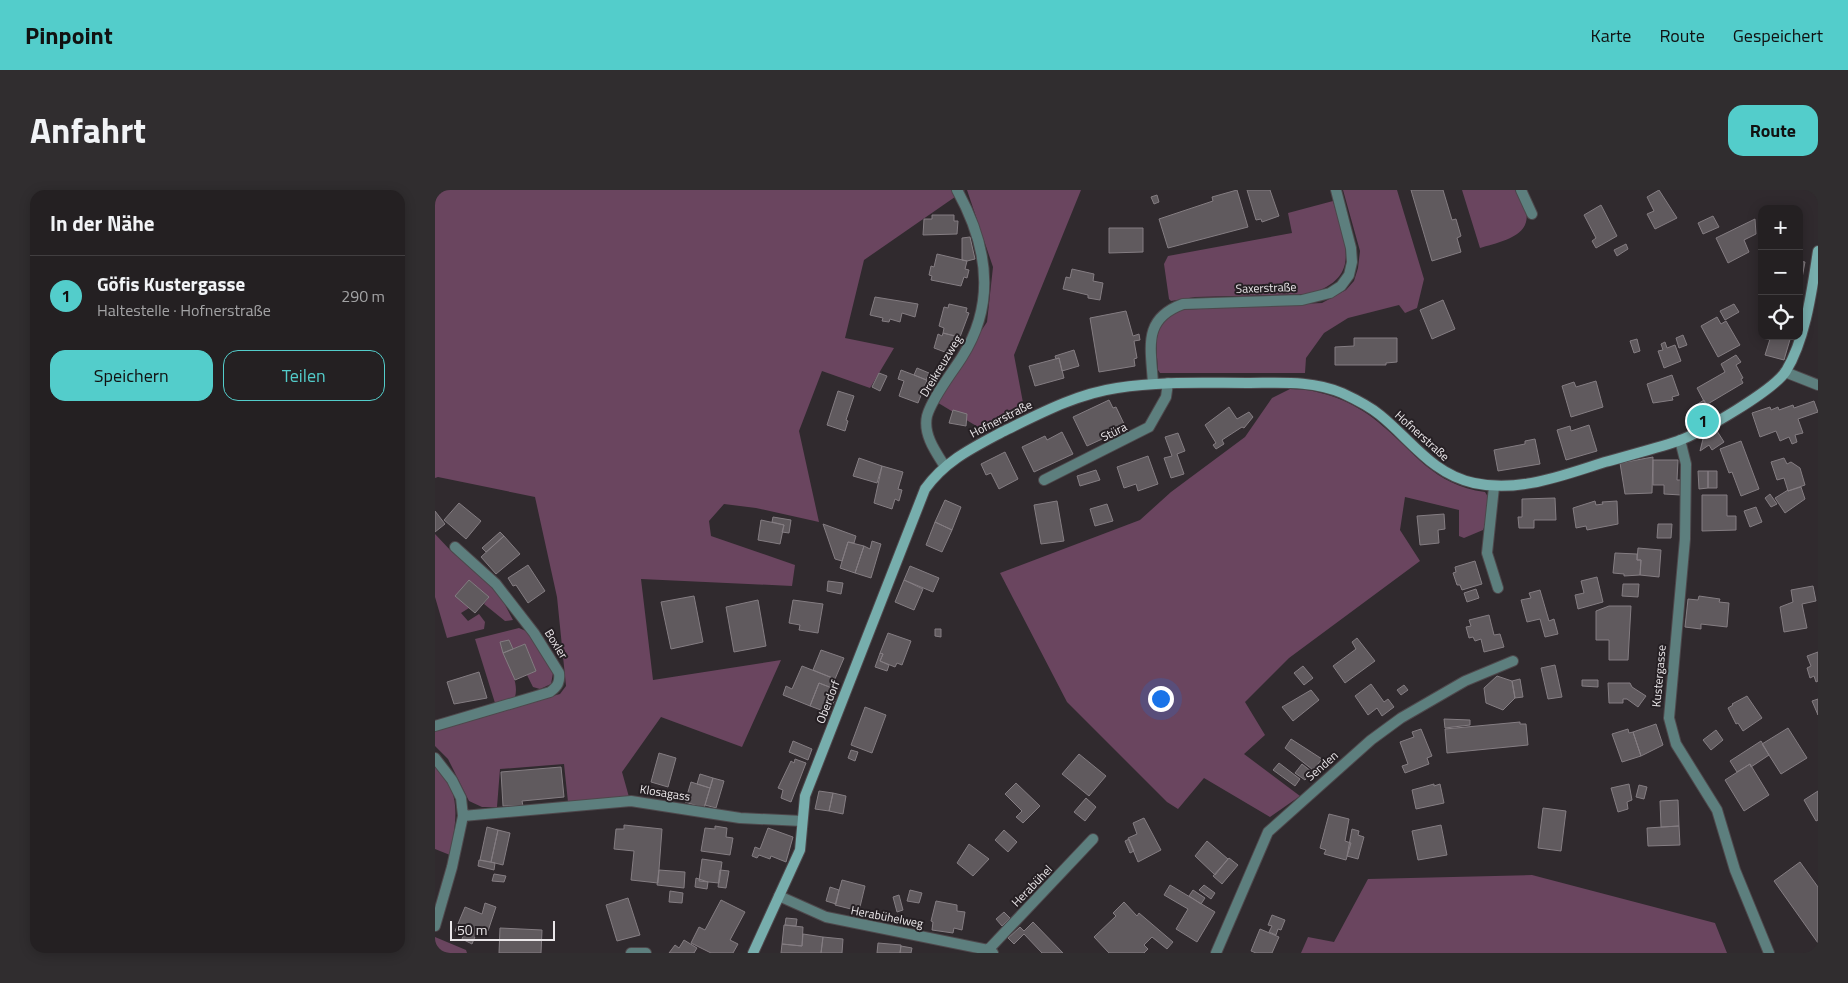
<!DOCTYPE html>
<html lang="de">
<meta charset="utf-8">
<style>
body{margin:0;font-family:"Titillium Web",sans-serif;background:#302d2f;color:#f1f3f6}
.controls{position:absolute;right:15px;top:15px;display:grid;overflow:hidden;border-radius:10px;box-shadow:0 2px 12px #0003}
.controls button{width:45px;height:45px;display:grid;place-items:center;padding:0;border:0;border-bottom:1px solid #413e40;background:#242022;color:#f1f3f6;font:25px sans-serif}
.scale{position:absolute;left:15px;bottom:12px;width:105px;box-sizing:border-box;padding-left:5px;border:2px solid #eae6e9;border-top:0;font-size:14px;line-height:18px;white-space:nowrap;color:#eae6e9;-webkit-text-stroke:4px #262024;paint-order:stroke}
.you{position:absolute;left:725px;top:508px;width:18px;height:18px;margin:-12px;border:4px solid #fff;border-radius:50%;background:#1a73e8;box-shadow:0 0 0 8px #1a73e833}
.badge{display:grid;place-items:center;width:32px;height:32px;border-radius:50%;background:#53cdcb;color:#111;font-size:16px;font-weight:700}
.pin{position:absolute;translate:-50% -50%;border:2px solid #fff;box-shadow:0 1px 5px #0006}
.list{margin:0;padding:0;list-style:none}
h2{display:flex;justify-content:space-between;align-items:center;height:65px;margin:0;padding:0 20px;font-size:21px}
h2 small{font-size:16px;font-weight:400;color:#a3a3a5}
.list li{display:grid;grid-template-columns:32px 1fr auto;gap:15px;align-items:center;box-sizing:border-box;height:80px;padding:0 20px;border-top:1px solid #413e40}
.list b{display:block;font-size:19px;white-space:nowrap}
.list p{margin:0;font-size:16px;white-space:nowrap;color:#a3a3a5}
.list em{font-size:16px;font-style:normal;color:#a3a3a5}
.actions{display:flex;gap:10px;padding:15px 20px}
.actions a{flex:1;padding:11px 0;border:1px solid #53cdcb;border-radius:15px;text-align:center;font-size:18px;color:#53cdcb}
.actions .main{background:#53cdcb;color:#111}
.icon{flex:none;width:28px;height:28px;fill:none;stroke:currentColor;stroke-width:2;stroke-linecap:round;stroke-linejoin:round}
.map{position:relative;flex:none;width:1383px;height:763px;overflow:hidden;border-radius:15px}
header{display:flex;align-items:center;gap:30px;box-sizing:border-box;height:70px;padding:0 25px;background:#53cdcb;color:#111}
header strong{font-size:24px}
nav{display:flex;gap:28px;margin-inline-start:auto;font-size:18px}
.intro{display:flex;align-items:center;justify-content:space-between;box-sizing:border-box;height:120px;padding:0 30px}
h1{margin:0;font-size:35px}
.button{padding:12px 22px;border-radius:15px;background:#53cdcb;color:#111;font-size:18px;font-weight:700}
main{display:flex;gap:30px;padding:0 30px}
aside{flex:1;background:#242022;border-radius:15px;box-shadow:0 2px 12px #0003}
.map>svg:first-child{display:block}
.green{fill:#6a455f}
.building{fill:#605a5e;stroke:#847d82}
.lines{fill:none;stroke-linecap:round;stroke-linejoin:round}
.street-casing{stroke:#4e484c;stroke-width:12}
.secondary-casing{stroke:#4e484c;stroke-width:12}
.street{stroke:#5d7f7e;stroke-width:10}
.secondary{stroke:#77aead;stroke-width:10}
.labels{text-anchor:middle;stroke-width:4;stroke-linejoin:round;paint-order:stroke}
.street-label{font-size:12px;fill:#eae6e9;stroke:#262024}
</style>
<header>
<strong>Pinpoint</strong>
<nav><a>Karte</a><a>Route</a><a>Gespeichert</a></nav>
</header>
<div class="intro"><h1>Anfahrt</h1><a class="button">Route</a></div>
<main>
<aside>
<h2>In der Nähe<small></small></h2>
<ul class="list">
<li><span class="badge">1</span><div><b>Göfis Kustergasse</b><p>Haltestelle · Hofnerstraße</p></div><em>290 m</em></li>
</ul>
<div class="actions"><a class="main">Speichern</a><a>Teilen</a></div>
</aside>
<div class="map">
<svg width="1383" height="763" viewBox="0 0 1383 763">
<rect width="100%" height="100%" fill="#302a2e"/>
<!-- green -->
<path class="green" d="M0,0h530l-101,70 -19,78 49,10 -24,40 -48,-17 -23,60 20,91 -63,-14 -32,-4 -15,17 2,15 84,29 -3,21 -151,-7 12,101 128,-20 -39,87 -81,-30 -39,55 7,25 -61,5 -4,-38 -64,5 -3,38h-15l-13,-6 -21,-42 -13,-13v-17l125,-35 6,-8 -9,-89 -22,-100 -97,-20 -3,1z
M532,0h114l-67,165 10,53 -46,19 -43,-26 52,-79 6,-55z
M908,0h54l27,89 -7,29 -12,5 -6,-8 -51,13 -24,15 -18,25 -1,15h-145l-2,-3c-2,-28 -6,-44 21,-60l143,-7 24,-13 8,-9 4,-13 2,-17z
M1027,0h53c3,7 9,15 11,22 6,25 -30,31 -46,36z
M898,11c11,42 31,76 -24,93l-114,3 -24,4 -2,-2 -5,-35 4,-8 124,-23 -4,-20z
M855,199c32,0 64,13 88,33 37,30 55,63 107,70 7,9 3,27 -2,38l-19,8 -5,-2v-26l-54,-13 -5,33 20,31 -131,97 -44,44 20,33 -21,19 56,42 -30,21 -66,-39 -26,31 -11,-7 -100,-100 -67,-129 140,-53 31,-28 74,-55 27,-39z
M0,344l17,18 43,34 18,34 -8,1 -21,-17 5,-7 -20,-17 -13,16 13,12 -8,5 7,8 11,-7 6,8 -1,7 -37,9 -12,-41z
M84,438l9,4 25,41 -2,11 -11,5 -7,-2 -6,-12 9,-4 -11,-27 -12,5 -4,-9 -9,2c4,17 20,37 15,55l-20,6 -20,-64z
M0,575c28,28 21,55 15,90l-15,-6z
M1097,685l183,48 12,30h-426l7,-16 26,5 34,-63z
M0,747l31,13 1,3h-32z"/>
<!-- building -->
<path class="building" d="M802,0l11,37 -80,21 -9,-29 54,-18 -1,-4z
M812,0h23l9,26 -17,6 -1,-3 -5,1z
M976,0h32l9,30 4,-1 5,17 -4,2 4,14 -29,9z
M1224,0l18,28 -22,11 -8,-15 7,-3 -7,-14z
M722,5l2,7 -5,2 -3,-7z
M1166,15l16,31 -21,12 -4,-7 4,-3 -12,-23z
M497,25h22v6h4l-1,13 -34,1 1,-16h8z
M1278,26l6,11 -16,7 -5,-11z
M1320,29l1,15 -12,6 5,12 -21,11 -12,-25z
M674,38h34v24l-34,1z
M535,47l5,22 -8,2 -5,-1v-22z
M1191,54l2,5 -11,7 -3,-6z
M502,64l30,7 -2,8 4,1 -2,8 -3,-1 -3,9 -30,-6 1,-4 -3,-1 2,-9 3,1z
M1364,71l6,1 -6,32z
M637,79l22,5 -1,7 10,2 -3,17 -12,-2v-3l-25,-6 3,-12 4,1z
M440,107l43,7 -3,13 -13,-4 -2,9 -10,-3 -1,3 -7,-1 1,-3 -13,-3z
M1008,110l12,29 -23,10 -12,-29z
M514,114l18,4 -1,4 3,1 -9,24 -17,-4 1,-5 -5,-2 5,-19 4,1z
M1299,114l5,8 -14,8 -5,-9z
M691,121l7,25 6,-2 1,6 -6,1 3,17 -3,1 1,7 -36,6 -9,-54z
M1282,127l4,7 5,-3 14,24 -22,12 -17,-31z
M508,143l15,4 -5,18 -19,-7 4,-14 4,2z
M1248,145l4,10 -8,3 -3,-10z
M1336,146h20l-7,24 -19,-5z
M919,148h43v24l-11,1v2h-51v-18l19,-1z
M1202,149l3,12 -6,2 -4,-12z
M1230,152l2,6 8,-3 6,16 -17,7 -6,-17 5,-1 -2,-6z
M639,160l5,16 -17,5 -3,-13 -3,1 -1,-3z
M1301,165l5,7 -5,3 7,13 -2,1 2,4 -37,22 -9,-17 28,-16 -4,-8z
M624,168l5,20 -29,8 -6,-20z
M482,178l12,5 -3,7 -12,-5z
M466,180l26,10 -9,23 -19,-7 5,-15 -6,-2z
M444,183l8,3 -7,15 -8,-4z
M1237,185l7,20 -7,2 1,3 -20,3 -6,-19z
M1161,191l7,26 -32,10 -9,-31 12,-4 2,5z
M403,201l16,5 -8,24 2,1 -3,10 -18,-6z
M674,210l4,8 3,-1 10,21 -39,18 -14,-29z
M1269,210l8,14 -11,6 -8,-13z
M1379,211l4,11 -20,7 5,14 -8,2 2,7 -5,2 -3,-7 -9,4 -4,-10 -16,6 -8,-24 18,-6 1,3 7,-3 1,3 14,-5 1,3z
M794,217l8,12 12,-7 4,5 -9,11 -2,-1 -20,13 2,4 -8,5 -3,-4 3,-2 -11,-18z
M518,220l14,4 -1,12 -17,-3z
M1154,235l8,26 -31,9 -9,-30 13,-4 1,5z
M1282,241l7,11 -12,8 -3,-5 -9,6 3,-12z
M627,242l11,22 -39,18 -12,-25 23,-11 2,4z
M743,243l7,18 -8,3 7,20 -13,4 -7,-20 8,-2 -7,-19z
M1100,249l5,25 -42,7 -4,-21 31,-6v-3z
M1306,251l18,48 -18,7 -9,-24 -3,1 -9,-24z
M570,262l13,27 -19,10 -8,-16 -5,2 -5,-11z
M713,266l10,28 -20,7 -2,-7 -12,4 -7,-21z
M1218,267l-1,36 -27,1 -5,-31z
M424,268l23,8 -5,17 -24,-7z
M1349,268l3,6 4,-2 9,6 5,17 -17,6 -4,-13 -7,2 -6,-18z
M1218,270h25l-1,20h4v15l-17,-1v-9h-11z
M447,276l21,6 -5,17 4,1 -3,11 -4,-2 -3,10 -18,-6z
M661,280l4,10 -20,6 -3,-10z
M1263,281h10v17l-9,1z
M1273,281h9v17h-9z
M1366,297l4,12 -20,14 -10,-15 13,-8v1z
M1335,304l7,10 -6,3 -6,-9z
M1267,305h25v21h9v14l-34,1z
M1120,308l1,22h-22v8h-15l-1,-11h4v-18z
M510,310l16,7 -9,23 -17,-8z
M622,311l7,40 -23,3 -7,-39z
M1160,311l1,4 7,-1 -1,-2 15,-1 1,23 -31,6 -1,-4 -10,2 -3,-20z
M24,313l22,18 -15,18 -22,-19z
M672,314l6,17 -18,5 -5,-17z
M1321,317l6,15 -12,5 -6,-16z
M0,321l10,13 -10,8z
M1009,324l1,15 -7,1 1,13 -19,2 -3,-29z
M338,327l18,3 -2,13 -7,-1 2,-7 -12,-3z
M326,330l23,5 -4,19 -22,-4z
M500,332l17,8 -10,22 -16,-7z
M388,334l33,12 -2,7 -6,-1 -6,19 -7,-2z
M1223,334h14l-1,14h-14z
M65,342l4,4 -18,16 -4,-4z
M69,346l16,18 -24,20 -15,-17z
M437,351l9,3 -10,34 -16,-5 9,-27 6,3z
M413,352l16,4 -9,27 -15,-5z
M1203,358l23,2 -2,27 -19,-2 1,-15h-4z
M1180,363l22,1v6h4l-1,15 -16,1v-2l-11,-1z
M1040,371l7,23 -20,6 -2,-5h-3l-4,-12 3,-1 -1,-5z
M93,375l17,26 -17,12 -12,-18 -3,1 -5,-8z
M475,376l29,12 -6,14 -29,-12z
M1162,387l6,25 -25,7 -3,-14 9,-2 -3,-12z
M34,390l20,17 -14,16 -20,-17z
M469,390l19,9 -9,21 -19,-8z
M393,391l15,2 -2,11 -14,-3z
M1188,394h16l-1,13 -16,-1z
M1378,396l3,15 -14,3 5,24 -23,4 -4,-25 13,-5 -2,-12z
M1041,399l3,9 -12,4 -3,-9z
M1105,400l9,31 5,-2 4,15 -13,3 -5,-18 -13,3 -6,-22 10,-2 -2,-5z
M259,406l9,46 -32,7 -10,-47z
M1264,406l21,3 -1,3 10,1 -2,24 -26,-3v5l-16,-2 3,-28 10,1z
M323,410l8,46 -32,6 -8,-45z
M358,410l30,4 -5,29 -19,-3 1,-5 -11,-2z
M1174,416h22l-3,54h-19v-20h-13v-29z
M1054,425l5,20 6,-1 4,13 -20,5 -3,-13 -6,2 -2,-4 -4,1 -3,-11 5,-1 -2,-6z
M500,439h6v8l-6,-1z
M453,443l23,8 -9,24 -5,-2 -2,4 -15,-6 3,-7 -3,-1z
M922,448l18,23 -30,22 -12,-17 23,-17 -4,-7z
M74,450l4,9 -10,4 -3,-11z
M90,454l11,27 -21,9 -12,-27z
M386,460l23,8 -9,21 -22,-9z
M1383,462v29l-2,1 -2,-6 -4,2 -3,-10 4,-2 -4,-10z
M445,463l3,1 -3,7 9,4 -2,6 -12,-4z
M1120,475l7,32 -14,2 -7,-31z
M367,476l33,13 -3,9 -13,-5 -9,23 -27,-11 3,-9 6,3z
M868,476l10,12 -9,7 -10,-12z
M44,482l8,26 -33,6 -7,-22z
M1062,486l15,5 3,17 -12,12 -17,-7 -2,-15z
M1085,489l3,18 -8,1 -3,-17z
M1147,490h16v7l-16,-1z
M384,493l13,5 -4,8 7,3 -6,14 -19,-7z
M1173,493h22l2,4 14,9 -8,11 -11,-8h-4v4h-14z
M936,494l13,18 4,-3 6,8 -12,9 -5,-8 -9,7 -13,-19z
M969,495l4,5 -7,5 -4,-5z
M876,500l8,10 -26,21 -11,-14z
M1312,506l15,22 -19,13 -5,-8 -2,1 -8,-16 5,-3 -1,-1z
M1383,509v16l-6,-14z
M430,517l21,8 -14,38 -21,-8z
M1009,529l26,1v5l-25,3z
M1085,532v2h6l2,21 -81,8 -2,-24z
M1221,534l7,21 -22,11 -8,-24z
M1353,538l19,30 -26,16 -19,-30z
M986,539l11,27 -5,2 2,6 -24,9 -3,-7 6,-2 -8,-22 14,-5 -2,-5z
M1193,539l1,4 4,-1 8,24 -19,6 -10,-28z
M1281,540l7,10 -12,10 -8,-10z
M856,549l31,20 -9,11 -28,-22z
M358,551l19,8 -4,11 -19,-8z
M1326,551l8,14 -18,12 -1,-3 -13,8 -7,-11z
M416,560l7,2 -3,9 -7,-3z
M224,563l17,5 -8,29 -17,-5z
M644,564l27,22 -17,20 -27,-22z
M360,569l11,4 -15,39 -10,-4 2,-8 -5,-2 13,-27 3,2z
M844,573l21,16 -5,7 -22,-16z
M867,574l10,8 -7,8 -10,-7z
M1315,574l19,31 -25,16 -19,-31z
M126,577l3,30 -42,4 1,5h-20l-2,-34z
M265,584l13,4 -3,10 -13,-4z
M278,588l11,3 -8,27 -11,-3z
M256,592l19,6 -6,20 -19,-6z
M581,593l24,23 -17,17 -7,-6 6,-6 -17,-17z
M999,594v2l6,-2 4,19 -28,6 -4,-19z
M1194,594l3,16 -5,2 1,7 -10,3 -7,-24z
M1204,595l8,2 -3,12 -8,-2z
M384,601l14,2 -4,18 -14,-2z
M1383,601v29l-2,1 -12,-21z
M398,603l13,3 -3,18 -14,-3z
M651,608l10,9 -11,14 -11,-9z
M1243,610l1,26 -18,1 -1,-26z
M1108,618l23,3 -5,40 -23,-3z
M894,624l20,5 -4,22 6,2 -5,17 -22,-6 2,-4 -6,-2z
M709,628l17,32 -23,12 -10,-24 9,-4 -4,-11z
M189,635l38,4 -4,54 -27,-3 3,-29 -20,-2 2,-20h8z
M1006,635l6,30 -29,5 -6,-29z
M280,636l12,2 -1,9 7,1 -3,17 -29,-4 4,-23 10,1z
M1244,636l1,19 -32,1 -1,-18z
M52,637l11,3 -7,32 -11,-2z
M333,638l25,9 -7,25 -15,-6 -1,3 -11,-4 -2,3 -5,-2 3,-9 5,2z
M917,639l7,2 -1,4 6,2 -6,22 -11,-3z
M63,640l12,3 -7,32 -12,-3z
M569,640l13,12 -9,10 -13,-12z
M694,649l5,12 -4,2 -5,-12z
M772,651l21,18 -13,16 -20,-19z
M534,654l20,15 -16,17 -16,-13z
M794,668l9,7 -16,19 -9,-8z
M267,669l20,3 -3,21 -20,-2z
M44,670l16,3 -1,7 -16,-4z
M1365,672l18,25v56l-44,-62z
M224,680l26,2 -1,16 -27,-3z
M285,680l9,1 -3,17 -8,-1z
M59,684l12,2 -2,6 -12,-1z
M261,688l12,4 -1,7 -12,-2z
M407,690l23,6 -6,25 -24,-6z
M735,695l45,27 -18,30 -21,-13 12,-20 -24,-14z
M769,695l11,8 -4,6 -12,-9z
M395,697l9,3 -3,14 -10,-3z
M475,700l12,3 -3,10 -12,-2z
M758,700l12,8 -4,6 -12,-8z
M235,701l13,2 -1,10 -13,-1z
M464,705l4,15 -6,2 -4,-15z
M193,708l12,37 -23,6 -11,-36z
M286,710l24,12 -15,28 8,4 -5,9h-22l-20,-10 8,-16 6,3z
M501,711l21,4v6l8,1 -3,18 -8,-2 -1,5 -21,-3 1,-8 -2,-1z
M689,712l13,14 2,-3 34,29 -6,7 -15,-12 -8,8 4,4 -4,4h-35l-15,-16 22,-21 -3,-3z
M50,713l11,4 -8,24 -9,-4 -7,17 -10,-5 2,-5 -9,-3 10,-24 17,7z
M569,722l6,6 -8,8 -6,-7z
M837,725l13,5 -4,10 -3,-1 -2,6 -7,-3 3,-6 -4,-1z
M351,728l11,1 -1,7 -11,-1z
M598,732l30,31h-21l-18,-19 -10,10 -6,-6 12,-11 4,4z
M349,735l19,2 -1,19 -20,-2z
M65,738l42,2 -1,23h-42z
M825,739l19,8 -7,16h-16l-5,-2z
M368,744l20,3 -2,16h-40l1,-9 20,2z
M388,747l20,2 -1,14h-21z
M249,750l13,8 -3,5h-25l6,-8 4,3z
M443,753l23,2 -1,8h-23z
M466,756l11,2 -1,5h-11z"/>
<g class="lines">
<defs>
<path id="street" d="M1086,0l11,24
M1350,182l33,13
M718,194c-2,-37 -11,-65 30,-80l119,-4 28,-7 11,-7 8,-11 3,-13 -1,-14 -15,-58
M1245,250l6,24 -1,75 -16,179 7,26 41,66 18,60 34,83
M509,275c-9,-14 -21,-31 -17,-49 5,-18 25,-43 35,-59 35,-55 25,-113 -5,-167
M609,290l105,-53 17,-30 2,-14
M1059,297l-7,66 11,35
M0,536l115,-34c8,-6 10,-10 9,-19l-25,-40 -38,-49 -41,-37
M0,568l17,22 9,18 2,18 -11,51 -17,59
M28,626l168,-15 109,17 62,3
M344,706l47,21 162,33 5,3
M553,760l105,-111
M196,763h15
M781,763l52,-121 103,-92 30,-22 64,-37 48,-20"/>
<path id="secondary" d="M318,763l47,-103 5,-54 120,-307c20,-28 47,-41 77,-57 37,-18 74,-38 115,-44 43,-7 87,-5 130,-5 32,0 65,-3 95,10 13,6 26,12 38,22 31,25 52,59 94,68 45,10 89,-8 131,-21 25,-7 49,-13 73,-21 24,-9 95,-50 108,-70 20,-33 26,-82 32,-120"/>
</defs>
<!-- street casing -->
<use href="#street" class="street-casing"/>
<!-- secondary casing -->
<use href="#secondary" class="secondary-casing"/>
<!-- street -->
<use href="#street" class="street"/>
<!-- secondary -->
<use href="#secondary" class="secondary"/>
</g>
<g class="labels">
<!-- street labels -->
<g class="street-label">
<text transform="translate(831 98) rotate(-2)" y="4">Saxerstraße</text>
<text transform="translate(506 176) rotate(-59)" y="4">Dreikreuzweg</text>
<text transform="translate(566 229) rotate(-27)" y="4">Hofnerstraße</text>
<text transform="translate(679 242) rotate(-26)" y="4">Stüra</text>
<text transform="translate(987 246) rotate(42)" y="4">Hofnerstraße</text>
<text transform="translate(121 454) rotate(58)" y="4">Boxler</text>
<text transform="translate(1224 486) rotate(-85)" y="4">Kustergasse</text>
<text transform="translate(393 512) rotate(-69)" y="4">Oberdorf</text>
<text transform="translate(887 576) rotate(-41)" y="4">Senden</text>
<text transform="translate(230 603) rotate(9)" y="4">Klosagass</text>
<text transform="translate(597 696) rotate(-46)" y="4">Herabühel</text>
<text transform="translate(452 727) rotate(11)" y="4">Herabühelweg</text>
</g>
</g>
</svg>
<div class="controls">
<button>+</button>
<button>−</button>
<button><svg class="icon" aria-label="locate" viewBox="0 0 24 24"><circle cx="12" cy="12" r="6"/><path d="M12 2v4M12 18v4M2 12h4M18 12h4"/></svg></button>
</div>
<div class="scale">50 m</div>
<div class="you"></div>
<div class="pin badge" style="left:1268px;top:231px">1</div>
</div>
</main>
